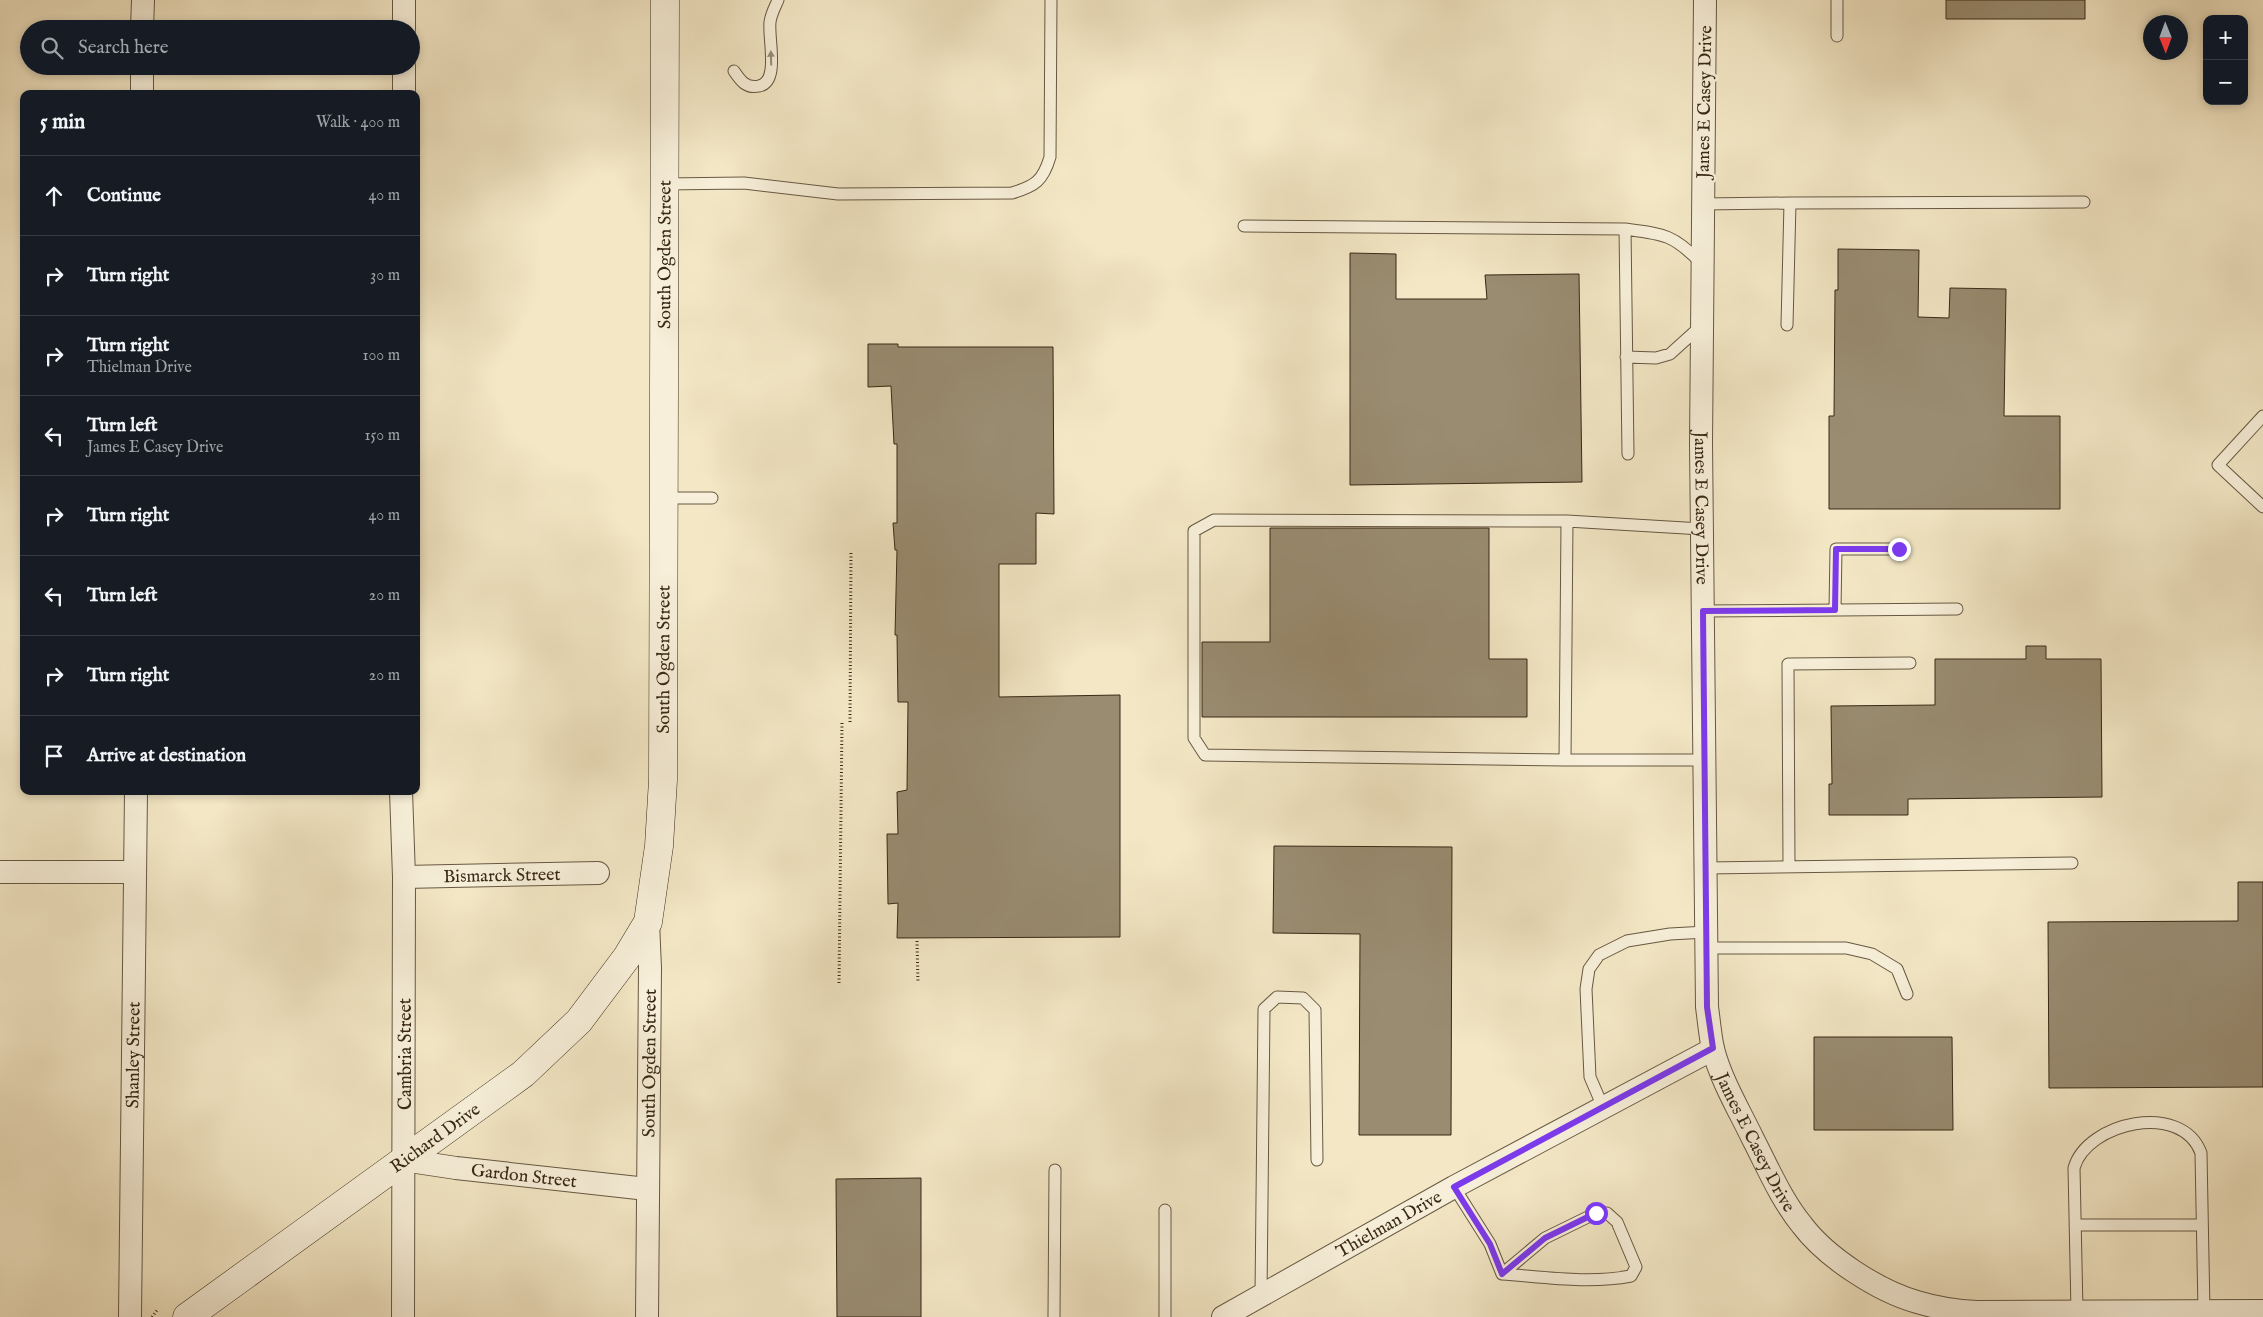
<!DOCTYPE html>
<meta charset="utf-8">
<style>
body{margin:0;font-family:"IM FELL English",serif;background:#242831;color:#f1f3f6}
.controls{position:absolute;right:15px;top:15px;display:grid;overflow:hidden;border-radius:10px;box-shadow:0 2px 8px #0003}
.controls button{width:45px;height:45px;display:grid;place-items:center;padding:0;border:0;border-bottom:1px solid #363941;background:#171b24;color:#f1f3f6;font:25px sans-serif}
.compass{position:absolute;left:2143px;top:15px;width:45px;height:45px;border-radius:50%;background:#171b24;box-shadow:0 2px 8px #0003;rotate:179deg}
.stop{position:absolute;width:15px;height:15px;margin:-11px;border:4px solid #7c3aed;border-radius:50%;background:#fff}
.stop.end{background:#7c3aed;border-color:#fff;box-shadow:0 1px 5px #0008}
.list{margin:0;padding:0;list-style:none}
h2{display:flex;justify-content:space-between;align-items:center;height:65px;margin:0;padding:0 20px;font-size:21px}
h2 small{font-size:16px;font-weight:400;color:#9ea1a6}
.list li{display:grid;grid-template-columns:32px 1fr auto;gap:15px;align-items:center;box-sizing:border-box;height:80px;padding:0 20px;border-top:1px solid #363941}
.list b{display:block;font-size:19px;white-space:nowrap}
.list p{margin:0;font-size:16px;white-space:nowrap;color:#9ea1a6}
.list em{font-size:16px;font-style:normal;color:#9ea1a6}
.icon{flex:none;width:28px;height:28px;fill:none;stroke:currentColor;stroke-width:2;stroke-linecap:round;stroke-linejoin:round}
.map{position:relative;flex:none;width:2263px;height:1317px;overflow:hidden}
.search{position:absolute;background:#171b24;box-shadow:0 2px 8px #0003;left:20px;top:20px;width:400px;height:55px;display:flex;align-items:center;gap:12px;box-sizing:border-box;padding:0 18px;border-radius:28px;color:#9ea1a6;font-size:19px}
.panel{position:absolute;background:#171b24;box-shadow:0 2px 8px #0003;left:20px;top:90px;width:400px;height:705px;border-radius:10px}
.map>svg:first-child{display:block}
.building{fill:#998c71;stroke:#382916}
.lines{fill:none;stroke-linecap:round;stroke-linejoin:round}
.lane-casing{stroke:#675842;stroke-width:13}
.street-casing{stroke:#675842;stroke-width:24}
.secondary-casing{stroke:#382916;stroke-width:29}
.path{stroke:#382916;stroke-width:3;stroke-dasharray:1 2.5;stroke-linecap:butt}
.lane{stroke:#f7efd9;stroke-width:11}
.street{stroke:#f7efd9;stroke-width:22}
.secondary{stroke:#f7efd9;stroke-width:28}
.oneway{fill:#988c78}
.route{stroke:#7c3aed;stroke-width:6}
.labels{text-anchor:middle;stroke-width:5;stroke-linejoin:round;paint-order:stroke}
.street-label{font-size:18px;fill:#382916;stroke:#f7efd9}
</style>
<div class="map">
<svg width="2263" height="1317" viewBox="0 0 2263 1317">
<rect width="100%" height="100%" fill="#f3e7c5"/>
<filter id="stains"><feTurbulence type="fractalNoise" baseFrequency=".004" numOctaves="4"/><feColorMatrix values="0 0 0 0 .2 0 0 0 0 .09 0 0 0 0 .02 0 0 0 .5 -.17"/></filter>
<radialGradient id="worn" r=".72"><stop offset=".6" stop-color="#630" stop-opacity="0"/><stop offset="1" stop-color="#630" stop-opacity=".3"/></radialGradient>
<!-- building -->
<path class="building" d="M1946,0h139v19h-139z
M1838,249l81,1 -1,67 31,1 1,-30 56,1 -2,127h56v93h-231v-93h5l1,-126h3z
M1350,253l46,1v45h91l-2,-24 94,-1 3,208 -232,3z
M868,344h30v3h155l1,167 -18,-1v51h-37v133l121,-2v242l-223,1 1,-35 -10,1 -1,-70h11l-1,-42 10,-2 1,-88h-10l-1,-67h-2l2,-85h-2l-2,-27h4v-79h-3l-3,-58 -23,1z
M1270,528h219v131h38v58h-325v-75h68z
M2026,646h20v13h55l1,138 -194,2v16h-79v-31h3l-1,-78 104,-1v-46h91z
M1274,846l178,1 -1,288h-92l1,-201 -87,-1z
M2238,882h25v205l-214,1 -1,-166 190,-1z
M1814,1037h138l1,93h-139z
M921,1178v139h-84l-1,-138z"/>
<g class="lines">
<defs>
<path id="lane" d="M1837,0v36
M734,71c6,9 12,18 25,15 21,-4 9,-47 11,-64 1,-8 5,-15 8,-22
M664,184l80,-1 94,11 174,-1c23,-7 31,-12 38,-36l1,-157
M1790,203l294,-1
M1702,204l88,-1 -3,122
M1244,226l381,3 3,225
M1625,229c38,5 48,5 76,34
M1626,357l30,1 14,-4 31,-28
M2263,416l-45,49 45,42
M664,498h48
M1702,529l-135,-8 -2,239h140
M1835,610l1,-61h63
M1703,611l254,-2
M1565,760l-360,-5 -11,-17v-207l20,-11 353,1
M1789,867l-1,-203 122,-1
M1706,868l366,-5
M1707,948h139l26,6 25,15 10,25
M1603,1107l-13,-30 -4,-88 3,-20 10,-14 28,-14 43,-7 37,-2
M1454,1187l36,57 12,30 43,-36 51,-25h11l10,9 19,45 -5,9c-42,8 -86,1 -129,-2
M1165,1210v107
M2075,1225h127
M1261,1296l3,-287 13,-12 26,1 12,12 2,150
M2077,1311l-3,-143c13,-46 108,-67 127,-15l3,158
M1054,1317l1,-147"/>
<g id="street">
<path id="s1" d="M1705,0l-4,443 6,564c2,14 3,28 6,42 8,31 26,61 40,90 15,29 28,60 49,86 24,32 76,66 115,77 20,6 39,9 60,10l286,-1"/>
<path d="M142,29l1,-29"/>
<path d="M404,29v-29"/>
<path d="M142,94v-28"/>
<path d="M404,94v-28"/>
<path d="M401,791l3,86 -1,440"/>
<path d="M0,872h135"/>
<path id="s2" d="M404,877l194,-4"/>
<path id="s3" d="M403,1160l53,8 191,21"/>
<path id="s4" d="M130,1317l6,-526"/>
<path id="s5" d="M647,1317l3,-349 -2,-46"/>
<path id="s6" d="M1223,1317l231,-130 259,-138"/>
</g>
<g id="secondary">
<path id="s7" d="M187,1317l336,-243 56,-53 48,-64 21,-35 11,-76 4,-66 2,-780"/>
</g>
</defs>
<!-- lane casing -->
<use href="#lane" class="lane-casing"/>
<!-- street casing -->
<use href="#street" class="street-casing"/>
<!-- secondary casing -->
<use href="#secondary" class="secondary-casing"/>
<!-- path -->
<path class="path" d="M850,722l1,-171
M917,941l1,42
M839,983l3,-261
M152,1317l6,-8"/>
<!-- lane -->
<use href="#lane" class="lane"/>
<!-- street -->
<use href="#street" class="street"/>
<!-- secondary -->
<use href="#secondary" class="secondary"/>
</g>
<!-- one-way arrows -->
<defs><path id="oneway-solid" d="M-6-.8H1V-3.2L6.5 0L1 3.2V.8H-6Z" transform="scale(1.25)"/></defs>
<use class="oneway" href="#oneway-solid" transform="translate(771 58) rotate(-92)"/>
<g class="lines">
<!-- route -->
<path class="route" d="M1596,1213l-51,25 -43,36 -12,-30 -36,-57 259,-139 -6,-41 -4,-396 132,-1 1,-61h63"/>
</g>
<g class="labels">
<!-- street labels -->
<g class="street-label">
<text transform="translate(1704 102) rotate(-89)" y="6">James E Casey Drive</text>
<text dy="6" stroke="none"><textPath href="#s7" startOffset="1281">South Ogden Street</textPath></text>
<text dy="6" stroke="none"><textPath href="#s1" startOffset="508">James E Casey Drive</textPath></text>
<text dy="6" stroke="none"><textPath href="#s7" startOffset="876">South Ogden Street</textPath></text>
<text dy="6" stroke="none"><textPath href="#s2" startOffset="98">Bismarck Street</textPath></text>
<text dy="6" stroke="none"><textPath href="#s4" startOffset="262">Shanley Street</textPath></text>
<text transform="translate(405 1054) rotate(-90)" y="6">Cambria Street</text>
<text dy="6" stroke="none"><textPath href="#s5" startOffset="254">South Ogden Street</textPath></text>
<text dy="6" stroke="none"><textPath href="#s7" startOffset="306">Richard Drive</textPath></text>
<text dy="6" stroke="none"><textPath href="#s1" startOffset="1152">James E Casey Drive</textPath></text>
<text dy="6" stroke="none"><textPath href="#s3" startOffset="122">Gardon Street</textPath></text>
<text dy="6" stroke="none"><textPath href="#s6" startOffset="190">Thielman Drive</textPath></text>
</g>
</g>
<rect width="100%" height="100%" filter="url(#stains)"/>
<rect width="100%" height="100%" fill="url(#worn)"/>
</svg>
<div class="controls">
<button>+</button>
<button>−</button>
</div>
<svg class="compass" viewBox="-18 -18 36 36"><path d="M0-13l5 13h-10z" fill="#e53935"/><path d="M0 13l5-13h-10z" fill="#9ea1a6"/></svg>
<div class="stop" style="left:1596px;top:1213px"></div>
<div class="stop end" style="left:1899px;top:549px"></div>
<div class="search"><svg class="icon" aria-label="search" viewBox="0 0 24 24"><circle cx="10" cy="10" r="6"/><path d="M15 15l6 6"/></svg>Search here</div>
<section class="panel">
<h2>5 min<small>Walk · 400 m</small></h2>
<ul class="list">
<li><svg class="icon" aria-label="ahead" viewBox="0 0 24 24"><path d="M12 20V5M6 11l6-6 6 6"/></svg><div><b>Continue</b></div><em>40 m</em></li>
<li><svg class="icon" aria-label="right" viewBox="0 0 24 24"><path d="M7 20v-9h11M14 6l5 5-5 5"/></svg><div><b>Turn right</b></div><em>30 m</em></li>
<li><svg class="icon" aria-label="right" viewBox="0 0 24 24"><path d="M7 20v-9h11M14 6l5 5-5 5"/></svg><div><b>Turn right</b><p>Thielman Drive</p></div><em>100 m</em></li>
<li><svg class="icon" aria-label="left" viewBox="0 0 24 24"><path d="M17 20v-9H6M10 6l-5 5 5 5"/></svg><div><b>Turn left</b><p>James E Casey Drive</p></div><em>150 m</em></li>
<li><svg class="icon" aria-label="right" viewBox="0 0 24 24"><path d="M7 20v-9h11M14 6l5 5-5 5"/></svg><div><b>Turn right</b></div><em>40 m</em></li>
<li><svg class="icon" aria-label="left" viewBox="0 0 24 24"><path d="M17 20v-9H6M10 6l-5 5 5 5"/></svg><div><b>Turn left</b></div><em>20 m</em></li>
<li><svg class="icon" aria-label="right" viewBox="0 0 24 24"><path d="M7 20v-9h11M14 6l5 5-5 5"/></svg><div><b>Turn right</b></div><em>20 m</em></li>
<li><svg class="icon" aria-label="arrive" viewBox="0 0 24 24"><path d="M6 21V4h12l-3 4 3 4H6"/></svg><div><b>Arrive at destination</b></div></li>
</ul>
</section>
</div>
